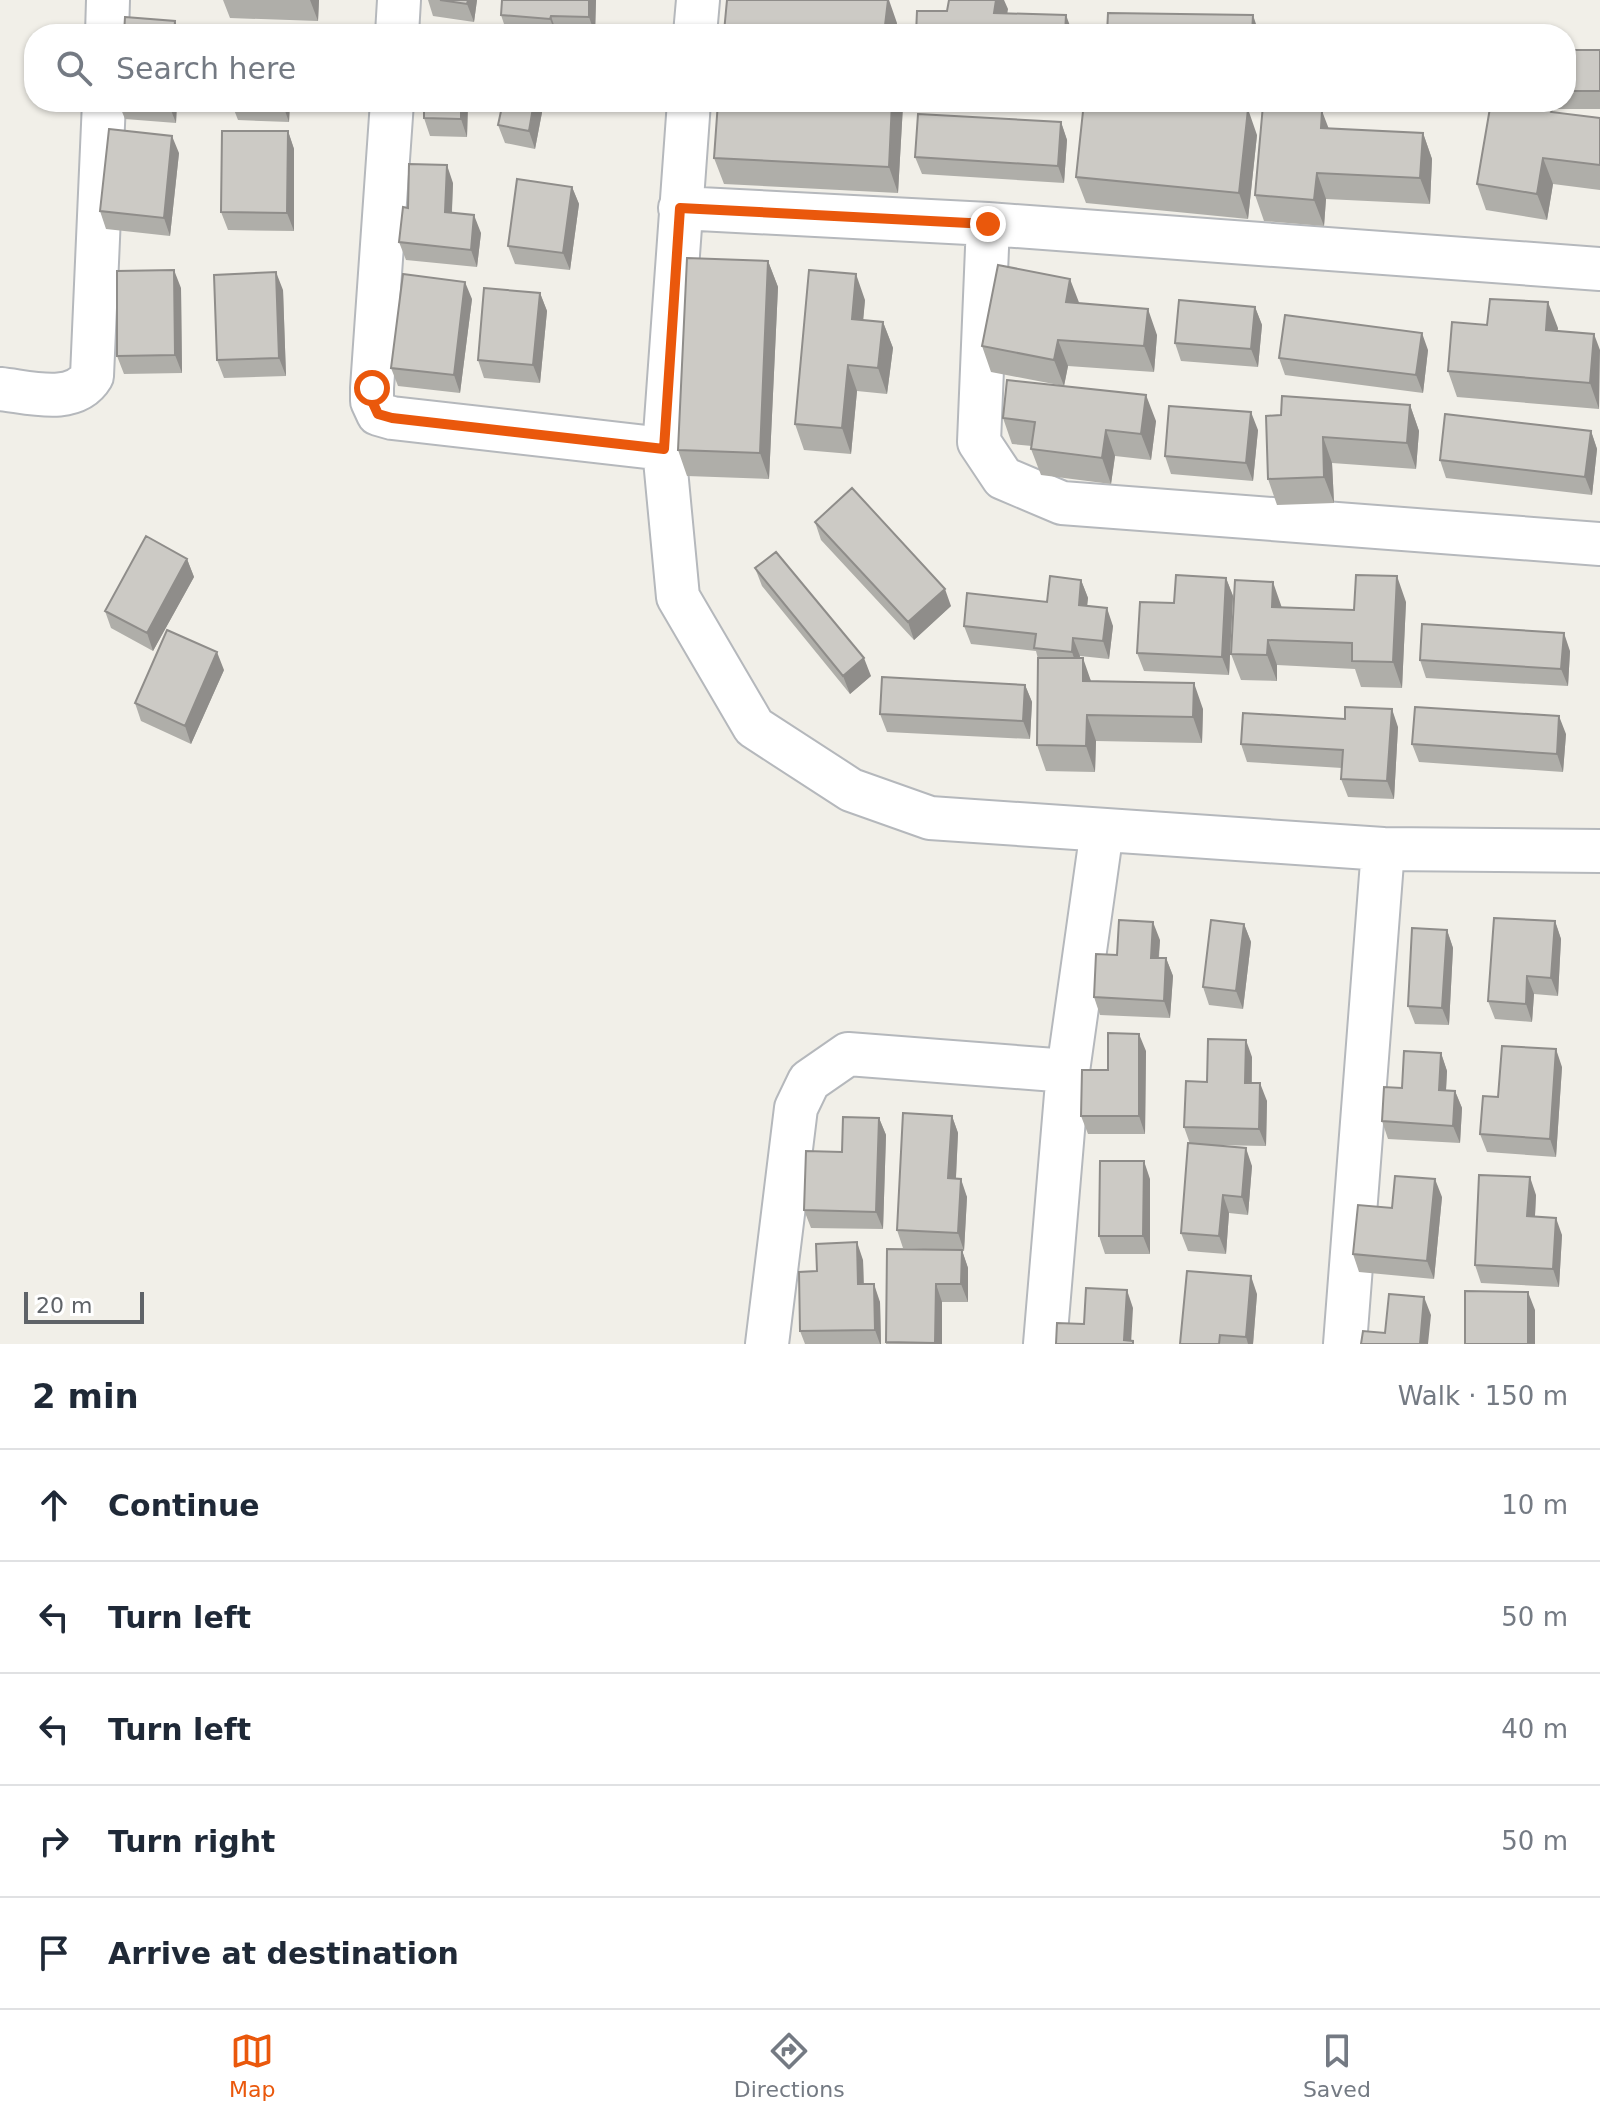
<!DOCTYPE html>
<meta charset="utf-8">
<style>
body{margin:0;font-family:"DejaVu Sans",sans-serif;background:#f6f6f7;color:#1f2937}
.scale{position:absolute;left:24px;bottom:20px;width:120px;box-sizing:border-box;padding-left:8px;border:4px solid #5f6368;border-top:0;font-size:22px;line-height:28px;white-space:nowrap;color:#5f6368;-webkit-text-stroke:6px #fff;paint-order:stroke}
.stop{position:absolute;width:24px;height:24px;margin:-18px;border:6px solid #ea580c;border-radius:50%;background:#fff}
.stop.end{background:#ea580c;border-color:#fff;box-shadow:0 2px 8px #0008}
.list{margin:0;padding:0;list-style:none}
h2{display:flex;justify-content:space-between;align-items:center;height:104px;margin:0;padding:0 32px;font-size:34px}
h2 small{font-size:26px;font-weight:400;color:#747a83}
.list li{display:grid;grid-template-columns:52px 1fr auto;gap:24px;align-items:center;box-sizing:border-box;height:112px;padding:0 32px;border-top:2px solid #e0e1e3}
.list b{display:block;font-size:30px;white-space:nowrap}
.list em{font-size:26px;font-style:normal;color:#747a83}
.icon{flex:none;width:44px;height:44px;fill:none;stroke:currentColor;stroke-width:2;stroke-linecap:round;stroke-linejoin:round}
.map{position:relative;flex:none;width:1600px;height:1344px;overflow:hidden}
.search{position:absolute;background:#fff;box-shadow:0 2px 6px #0004;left:24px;right:24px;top:24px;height:88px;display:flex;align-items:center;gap:20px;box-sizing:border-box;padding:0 28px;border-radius:32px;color:#747a83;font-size:30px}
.sheet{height:664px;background:#fff}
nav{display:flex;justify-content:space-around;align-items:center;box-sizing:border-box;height:112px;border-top:2px solid #e0e1e3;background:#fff;font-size:22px;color:#747a83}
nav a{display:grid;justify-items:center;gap:4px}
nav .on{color:#ea580c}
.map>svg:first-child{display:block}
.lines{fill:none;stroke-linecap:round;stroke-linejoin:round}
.minor-casing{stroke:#b5b8bc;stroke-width:46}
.minor{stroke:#fff;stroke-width:42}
.wall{fill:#afaea9}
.shaded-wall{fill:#8f8d8a}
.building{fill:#cccac5;stroke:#8f8d8a;stroke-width:2}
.route{stroke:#ea580c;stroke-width:10}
</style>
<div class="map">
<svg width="1600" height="1344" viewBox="0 0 1600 1344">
<rect width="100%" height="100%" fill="#f1efe8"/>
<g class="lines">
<defs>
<path id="minor" d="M107,34l1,-34
M397,34l2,-34
M695,34l3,-34
M392,102l-20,286v13l6,13 14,4 272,31
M689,102l-25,347 14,148 76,130 97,63 79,28 453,31 217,2
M680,208l308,16 612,45
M988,224l-9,218 24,36 59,25 538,41
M0,389c29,3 74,17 92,-13l12,-274
M767,1344l29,-236 13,-27 39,-27 220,17
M1045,1344l23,-273 34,-241
M1345,1344l38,-495"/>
</defs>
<!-- minor casing -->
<use href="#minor" class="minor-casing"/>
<!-- minor -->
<use href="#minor" class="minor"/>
</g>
<!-- wall -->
<path class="wall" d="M223,0h96l-1,21 -88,-3z
M428,0h49l-3,22 -41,-6z
M596,0l-1,34h-84l-4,-1 -6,-18z
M1566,50h34v59h-51l5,4 46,5v72l-47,-6 -6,36 -61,-10 -9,-26 40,-82h49z
M118,102h59l-1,21 -51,-4z
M231,102h59l-1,20 -51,-2z
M468,102l-1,35 -37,-1 -6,-18z
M544,102l-9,47 -30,-6 -7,-18z
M555,102h22l-1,5z
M718,102h184l1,3 -5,88 -174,-9 -10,-26z
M1061,122l6,18 -3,43 -142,-9 -7,-17z
M1329,129l94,4 9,26 -2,45 -104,-5 -2,27 -60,-5 -9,-26z
M288,131l6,18v82l-66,-1 -7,-18z
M1257,135l-9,84 -162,-16 -10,-26z
M179,153l-9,83 -64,-7 -6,-18z
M453,183l-1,29 29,21 -4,34 -71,-7 -7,-18 9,-34z
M572,187l7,17 -9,66 -55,-6 -7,-18z
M768,261l10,26 -9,192 -82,-3 -9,-26z
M181,288l1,85 -58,1 -7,-18z
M283,290l3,86 -62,2 -7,-18z
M540,293l7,18 -7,72 -56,-5 -6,-18z
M472,299l-12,94 -62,-7 -7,-18z
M865,300l-2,20 20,2 10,26 -6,46 -30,-3 -6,63 -47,-4 -9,-26z
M1079,303l78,32 -3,37 -86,-6 -4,20 -73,-14 -9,-26z
M1255,307l7,18 -4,42 -77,-6 -6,-18z
M1487,325l71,3 -1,3 37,3 5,75 -142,-12 -9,-26z
M1428,350l-5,43 -138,-18 -6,-17z
M1410,405l9,26 -3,38 -84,-6 2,40 -57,2 -9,-26 13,-64z
M1003,418l153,3 -5,39 -36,-4 -4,28 -70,-9 -10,-26 1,-3 -20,-2z
M1258,430l-5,51 -82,-7 -6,-18z
M1591,431l6,18 -5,46 -146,-17 -6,-18z
M815,522l136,84 -37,34 -93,-100z
M187,559l7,18 -41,74 -42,-23 -6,-17z
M755,568l116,108 -21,18 -88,-108z
M1226,578l7,18 -4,79 -85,-4 -7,-18z
M1081,580l7,18 -1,8 26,20 -4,33 -29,-3 -1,2 12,23 112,28 -1,34 -106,-2 -1,31 -49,-1 -9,-26 1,-86 -2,-8 -65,-7 -7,-18 83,-24z
M1406,602l-4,86 -41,-1 -6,-18 -78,-4v16l-36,-1 -10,-26 51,-47 72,3z
M1570,651l-2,35 -142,-8 -6,-18z
M224,670l-33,74 -50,-23 -6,-18z
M1025,685l7,17 -2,37 -143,-7 -7,-18z
M1398,727l-4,72 -46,-2 -7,-18 1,-11 -95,-6 -6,-18z
M1566,734l-3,38 -144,-10 -7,-18z
M1555,921l6,18 -3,57 -24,-2 -2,28 -37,-3 -7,-18z
M1244,924l7,18 -8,67 -34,-4 -6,-18z
M1447,930l6,18 -4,77 -34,-1 -7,-18z
M1160,940l-1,18h7l7,18 -3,42 -70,-3 -6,-18 23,-42z
M1146,1051l-1,83h-57l-7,-18 27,-46z
M1441,1053l6,18 -1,19 9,1 7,17 -2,35 -72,-4 -6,-18 20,-33z
M1252,1057v26l15,18 -1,45 -53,-1 39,21 -4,49 -19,-2 -3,41 -38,-3 -7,-18 9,-89 -6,-17 23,-45z
M1562,1067l-6,90 -69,-5 -7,-18 18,-37z
M952,1116l6,17 -2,45 11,19 -3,54h-2l6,17v34h-26v42h-56v-2l57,-92 -40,-2 -6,-18z
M879,1118l7,17 -3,94 -72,-1 -7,-18 38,-58z
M1150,1179v75h-45l-6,-18z
M1536,1195l-1,21 27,19 -3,52 -78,-4 -6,-18z
M1442,1197l-8,82 -75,-7 -6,-18 39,-46z
M863,1260l1,24 16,18 1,42h-76l-5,-13 17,-60z
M1257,1294l-4,50h-73z"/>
<!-- shaded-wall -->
<path class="shaded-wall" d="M310,0h9l-1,21z
M468,0h9l-3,22 -7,-18z
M589,0h7l-1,34 -6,-17z
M888,0h1l8,23 -1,11h-12z
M996,0h8l4,9 -4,25 -10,-21z
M1066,15l7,19h-8z
M1253,15l6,18v1h-7z
M551,16l6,18h-1l-6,-15z
M175,21l5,13h-6z
M169,102h8l-1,21 -7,-18z
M283,102h7l-1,20 -6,-17z
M461,102h7l-1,35 -6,-18z
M534,102h10l-9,47 -6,-18z
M892,102h10l1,3 -5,88 -9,-26z
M1248,109l9,26 -9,84 -9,-26z
M1322,111l10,26 -11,-9z
M1061,122l6,18 -3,43 -6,-17z
M288,131l6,18v82l-7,-18z
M1423,133l9,26 -2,45 -10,-26z
M172,136l7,17 -9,83 -6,-18z
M1543,158l10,26 -6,36 -10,-26z
M447,165l6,18 -2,46 -6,-17z
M1317,173l9,26 -2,27 -10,-26z
M572,187l7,17 -9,66 -7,-17z
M474,215l7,18 -4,34 -6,-17z
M768,261l10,26 -9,192 -9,-26z
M174,270l7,18 1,85 -7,-18z
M276,272l7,18 3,86 -7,-18z
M856,274l9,26 -4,44 -9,-25z
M1070,279l10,26 -14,-3z
M465,282l7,17 -12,94 -6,-18z
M540,293l7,18 -7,72 -7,-18z
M1548,302l10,26 -3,28 -9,-26z
M1255,307l7,18 -4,42 -7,-18z
M1148,309l9,26 -3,37 -10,-26z
M883,322l10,26 -6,46 -9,-26z
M1422,333l6,17 -5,43 -7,-18z
M1594,334l6,16 -1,59 -9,-26z
M1058,340l10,26 -4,20 -10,-26z
M848,365l9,26 -6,63 -9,-26z
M1146,395l10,26 -5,39 -10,-26z
M1410,405l9,26 -3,38 -9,-26z
M1251,412l7,18 -5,51 -7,-18z
M1106,430l9,26 -4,28 -9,-26z
M1591,431l6,18 -5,46 -7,-18z
M1323,437l9,26 2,40 -10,-26z
M187,559l7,18 -41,74 -6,-18z
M1397,576l9,26 -4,86 -9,-26z
M1226,578l7,18 -4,79 -7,-18z
M1081,580l7,18 -3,25 -6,-18z
M1273,582l9,26 -10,-1z
M945,589l6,17 -37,34 -6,-18z
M1107,608l6,18 -4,33 -6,-18z
M1564,633l6,18 -2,35 -7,-17z
M1073,638l7,18 -2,14 -6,-18z
M1268,640l9,25v16l-10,-26z
M217,652l7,18 -33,74 -6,-18z
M864,658l7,18 -21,18 -7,-18z
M1083,658l9,26 -9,-3z
M1194,683l9,26 -1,34 -9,-26z
M1025,685l7,17 -2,37 -7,-18z
M1392,709l6,18 -4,72 -7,-18z
M1087,715l9,26 -1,31 -9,-26z
M1559,716l7,18 -3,38 -6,-18z
M1555,921l6,18 -3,57 -7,-18z
M1153,922l7,18 -3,35 -6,-17z
M1244,924l7,18 -8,67 -7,-18z
M1447,930l6,18 -4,77 -7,-17z
M1166,958l7,18 -3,42 -6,-17z
M1527,976l7,18 -2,28 -6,-18z
M1139,1034l7,17 -1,83 -6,-18z
M1246,1040l6,17 -1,43 -6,-17z
M1556,1049l6,18 -6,90 -6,-18z
M1441,1053l6,18 -2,37 -6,-18z
M1260,1083l7,18 -1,45 -7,-17z
M1455,1091l7,17 -2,35 -7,-17z
M952,1116l6,17 -3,63 -7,-18z
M879,1118l7,17 -3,94 -7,-17z
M1246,1148l6,18 -4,49 -6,-18z
M1144,1161l6,18v75l-7,-18z
M1530,1177l6,18 -2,39 -7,-18z
M961,1179l6,18 -3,54 -6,-18z
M1435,1179l7,18 -8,82 -7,-18z
M1223,1195l6,18 -3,41 -7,-18z
M1556,1218l6,17 -3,52 -6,-18z
M857,1242l6,18 1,42 -6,-18z
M962,1250l6,18v34l-7,-18z
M1251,1276l6,18 -4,50h-5l-2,-7z
M874,1284l6,18 1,42h-1l-5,-14z
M936,1284l6,18v42h-7v-1z
M1127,1290l6,18 -2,36 -7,-4z
M1528,1292l7,18v34h-7z
M1424,1297l7,18 -3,29h-8z"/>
<!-- building -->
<path class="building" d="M440,0h28l-1,4z
M502,0h87v17l-38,-1 -1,3 -49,-4z
M727,0h161l-4,34h-137l-23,-2z
M949,0h47l-2,13 72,2 -1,19h-149l1,-23h30z
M1108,13l145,2 -1,19h-145z
M125,17l50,4 -1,13h-50z
M1278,26l80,8h-81z
M1566,50h34v41h-34z
M124,102h45v3z
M234,102h49v3z
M424,102h37v17l-37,-1z
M503,102h31l-5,29 -31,-6z
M718,102h174l-3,65 -175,-9z
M1084,102h92l72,7 -9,84 -163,-16z
M1491,102h20l41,7 -1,3 49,6v47l-57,-7 -6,36 -60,-10z
M1263,105l59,6 -1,17 102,5 -3,45 -103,-5 -3,27 -59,-5z
M918,114l143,8 -3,44 -143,-9z
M109,129l63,7 -8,82 -64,-7z
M222,131h66l-1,82 -66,-1z
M409,164l38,1 -2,47 29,3 -3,35 -72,-8 4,-35 5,1z
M517,179l55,8 -9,66 -55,-7z
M687,258l81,3 -8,192 -82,-3z
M998,265l72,14 -4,23 82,7 -4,37 -86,-6 -4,20 -72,-14z
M174,270l1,85 -58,1v-85z
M809,270l47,4 -4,45 31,3 -5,46 -30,-3 -6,63 -47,-4z
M276,272l3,86 -62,2 -3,-85z
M403,274l62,8 -11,93 -63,-7z
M484,288l56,5 -7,72 -55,-5z
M1490,299l58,3 -2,28 48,4 -4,49 -142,-12 4,-49 35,3z
M1179,300l76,7 -4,42 -76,-6z
M1285,315l137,18 -6,42 -137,-17z
M1007,380l139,15 -5,39 -35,-4 -4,28 -71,-9 4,-27 -32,-4z
M1282,396l128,9 -3,38 -84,-6 1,40 -56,2 -2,-63 15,-1z
M1169,406l82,6 -5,51 -81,-7z
M1445,414l146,17 -6,46 -145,-17z
M852,488l93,101 -37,33 -93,-100z
M146,536l41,23 -40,74 -42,-22z
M776,552l88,106 -21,18 -88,-108z
M1176,575l50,3 -4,79 -85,-4 3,-51 34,1z
M1356,575l41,1 -4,86 -41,-1v-18l-84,-3 -1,15 -36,-1 4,-74 38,2 -1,25 82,3z
M1050,576l31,4 -2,25 28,3 -4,33 -30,-3 -1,14 -38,-4 2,-14 -72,-8 3,-33 80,9z
M1422,624l142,9 -3,36 -141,-9z
M167,630l50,22 -32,74 -50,-23z
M1038,658h45v23l111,2 -1,34 -106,-2 -1,31 -49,-1z
M882,677l143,8 -2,36 -143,-7z
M1345,707l47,2 -5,72 -46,-2 2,-29 -102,-6 2,-31 102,6z
M1415,707l144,9 -2,38 -145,-10z
M1494,918l61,3 -4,57 -24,-2 -1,28 -38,-3z
M1119,920l34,2 -2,36h15l-2,43 -70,-4 2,-43 21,1z
M1211,920l33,4 -8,67 -33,-4z
M1412,928l35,2 -5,78 -34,-2z
M1108,1033l31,1v82h-58l1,-46h26z
M1208,1039l38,1 -1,43h15l-1,46 -75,-2 2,-46 21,1z
M1502,1046l54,3 -6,90 -70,-5 3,-38 15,1z
M1404,1051l37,2 -2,37 16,1 -2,35 -71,-5 2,-34 18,1z
M903,1113l49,3 -4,62 13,1 -3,54 -61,-3z
M843,1117l36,1 -3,94 -72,-2 2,-59 36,1z
M1188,1143l58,5 -4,49 -19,-2 -4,41 -38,-3z
M1100,1161h44l-1,75h-44z
M1479,1175l51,2 -3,39 29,2 -3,51 -78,-4z
M1395,1176l40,3 -8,82 -74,-7 5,-49 34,3z
M857,1242l1,42h16l1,46 -75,1 -1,-59 18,-1 -1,-27z
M887,1249l75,1 -1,34h-25l-1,59 -49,-1z
M1187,1271l64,5 -5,61 -26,-2 -1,9h-39z
M1086,1288l41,2 -3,50 9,1v3h-77l1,-21 27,1z
M1465,1291l63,1v52h-63z
M1389,1294l35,3 -4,47h-59l2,-13 22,2z"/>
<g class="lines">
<!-- route -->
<path class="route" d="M372,388v13l6,13 14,4 272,31 16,-241 308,16"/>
</g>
</svg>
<div class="scale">20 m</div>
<div class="stop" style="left:372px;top:388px"></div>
<div class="stop end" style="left:988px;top:224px"></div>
<div class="search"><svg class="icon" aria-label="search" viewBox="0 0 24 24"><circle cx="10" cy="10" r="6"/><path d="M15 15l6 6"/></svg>Search here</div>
</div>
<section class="sheet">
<h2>2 min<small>Walk · 150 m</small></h2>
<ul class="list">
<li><svg class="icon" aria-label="ahead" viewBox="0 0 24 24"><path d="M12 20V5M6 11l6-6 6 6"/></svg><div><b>Continue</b></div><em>10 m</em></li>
<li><svg class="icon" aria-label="left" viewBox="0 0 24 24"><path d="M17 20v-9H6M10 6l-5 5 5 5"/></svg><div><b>Turn left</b></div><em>50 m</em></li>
<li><svg class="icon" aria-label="left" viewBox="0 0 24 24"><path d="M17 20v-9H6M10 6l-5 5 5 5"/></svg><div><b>Turn left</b></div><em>40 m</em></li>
<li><svg class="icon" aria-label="right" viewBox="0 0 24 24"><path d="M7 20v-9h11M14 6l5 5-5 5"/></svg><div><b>Turn right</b></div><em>50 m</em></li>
<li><svg class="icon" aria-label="arrive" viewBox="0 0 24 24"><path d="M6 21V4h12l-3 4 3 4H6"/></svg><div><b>Arrive at destination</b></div></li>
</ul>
</section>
<nav>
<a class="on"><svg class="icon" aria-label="map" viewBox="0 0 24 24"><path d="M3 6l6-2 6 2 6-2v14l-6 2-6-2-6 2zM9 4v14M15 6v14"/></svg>Map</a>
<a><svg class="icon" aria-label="directions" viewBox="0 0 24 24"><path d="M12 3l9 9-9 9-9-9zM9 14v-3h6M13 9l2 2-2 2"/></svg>Directions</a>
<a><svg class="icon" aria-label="saved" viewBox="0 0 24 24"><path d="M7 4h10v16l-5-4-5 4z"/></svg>Saved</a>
</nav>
